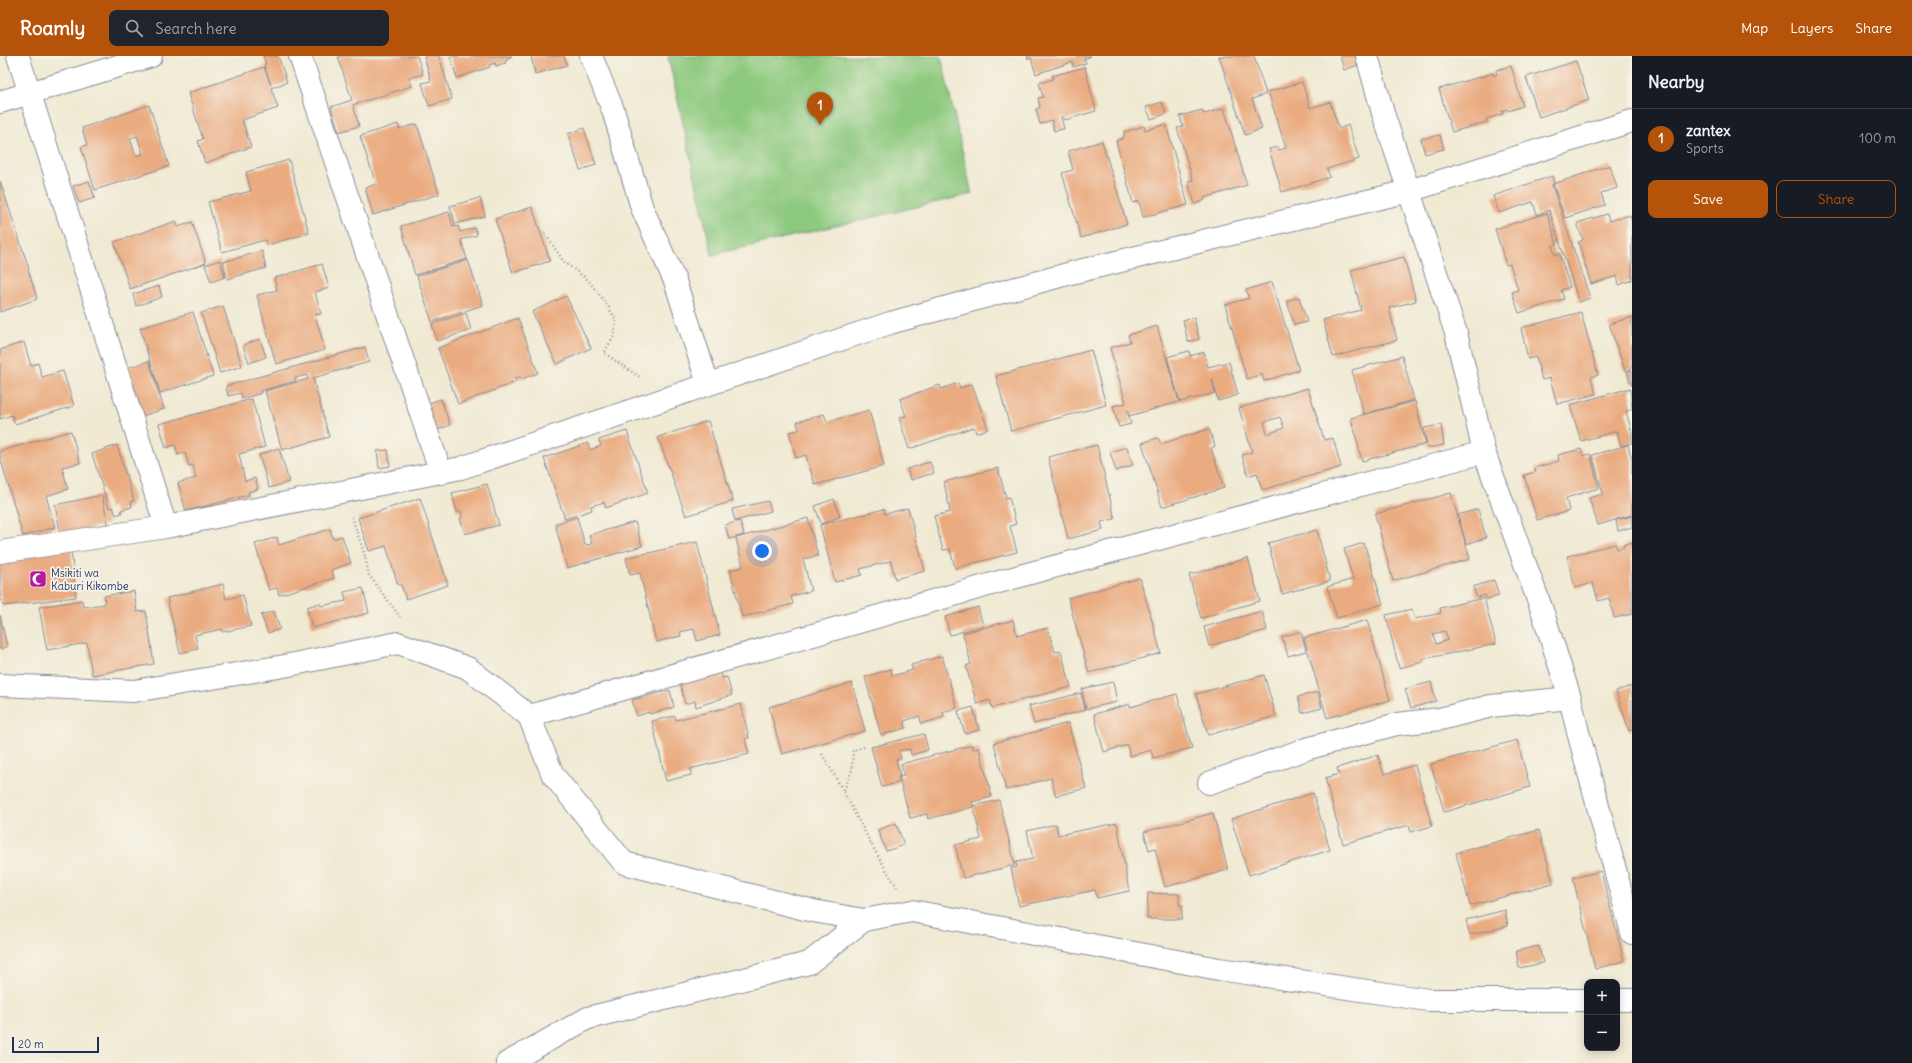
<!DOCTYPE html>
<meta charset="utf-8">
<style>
body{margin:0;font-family:Delius,sans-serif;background:#20242c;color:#f1f3f6}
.controls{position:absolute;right:12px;bottom:12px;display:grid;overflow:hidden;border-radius:8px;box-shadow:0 2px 10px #0003}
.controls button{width:36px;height:36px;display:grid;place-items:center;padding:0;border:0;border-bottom:1px solid #363941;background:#171b24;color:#f1f3f6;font:20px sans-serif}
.scale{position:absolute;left:12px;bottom:10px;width:87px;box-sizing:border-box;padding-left:4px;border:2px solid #1b2f5e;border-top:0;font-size:11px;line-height:14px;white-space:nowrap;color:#1b2f5e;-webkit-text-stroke:3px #f7f3e8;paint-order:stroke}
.you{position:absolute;left:762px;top:495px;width:14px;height:14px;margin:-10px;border:3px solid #fff;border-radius:50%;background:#1a73e8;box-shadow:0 0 0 6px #1a73e833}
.badge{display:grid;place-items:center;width:26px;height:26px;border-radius:50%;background:#b45309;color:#fff;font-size:13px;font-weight:700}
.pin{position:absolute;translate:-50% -33px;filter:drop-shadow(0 1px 2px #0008)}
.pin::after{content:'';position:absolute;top:21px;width:14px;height:12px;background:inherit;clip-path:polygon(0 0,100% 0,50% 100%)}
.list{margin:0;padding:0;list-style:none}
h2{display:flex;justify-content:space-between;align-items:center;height:52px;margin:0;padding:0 16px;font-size:17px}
h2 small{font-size:13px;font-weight:400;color:#9ea1a6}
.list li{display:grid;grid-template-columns:26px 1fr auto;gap:12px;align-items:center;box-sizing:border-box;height:60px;padding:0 16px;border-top:1px solid #363941}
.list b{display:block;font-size:15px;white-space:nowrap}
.list p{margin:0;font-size:13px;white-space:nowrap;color:#9ea1a6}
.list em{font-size:13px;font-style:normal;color:#9ea1a6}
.actions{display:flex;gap:8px;padding:12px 16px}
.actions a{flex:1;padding:9px 0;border:1px solid #b45309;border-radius:8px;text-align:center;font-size:14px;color:#b45309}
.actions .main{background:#b45309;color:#fff}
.icon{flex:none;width:22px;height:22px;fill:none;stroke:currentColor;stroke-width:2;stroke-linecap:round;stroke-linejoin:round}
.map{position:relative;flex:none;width:1632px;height:1007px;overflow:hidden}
header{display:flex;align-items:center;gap:24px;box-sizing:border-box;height:56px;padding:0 20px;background:#b45309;color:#fff}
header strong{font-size:19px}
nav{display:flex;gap:22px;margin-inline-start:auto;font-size:14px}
.search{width:280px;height:36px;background:#20242c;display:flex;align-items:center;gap:10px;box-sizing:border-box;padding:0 14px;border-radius:8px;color:#9ea1a6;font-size:15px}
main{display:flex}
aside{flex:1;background:#171b24}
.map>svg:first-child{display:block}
.green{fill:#8dc97e;stroke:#547c6e}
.building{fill:#eaab80;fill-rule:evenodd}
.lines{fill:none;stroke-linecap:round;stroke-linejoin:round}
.minor-casing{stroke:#868c98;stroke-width:24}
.path{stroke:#868c98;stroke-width:2.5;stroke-dasharray:1 3;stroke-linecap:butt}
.minor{stroke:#fff;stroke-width:22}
.labels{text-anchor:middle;stroke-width:3.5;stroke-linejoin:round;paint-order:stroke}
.poi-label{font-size:11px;fill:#1b2f5e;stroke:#f7f3e8;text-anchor:start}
</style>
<header>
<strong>Roamly</strong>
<div class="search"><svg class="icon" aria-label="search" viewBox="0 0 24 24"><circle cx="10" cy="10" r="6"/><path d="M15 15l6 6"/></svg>Search here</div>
<nav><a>Map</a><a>Layers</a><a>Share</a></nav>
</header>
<main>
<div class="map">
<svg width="1632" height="1007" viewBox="0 0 1632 1007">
<rect width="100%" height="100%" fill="#f7f3e8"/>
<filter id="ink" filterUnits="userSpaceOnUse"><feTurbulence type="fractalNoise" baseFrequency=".025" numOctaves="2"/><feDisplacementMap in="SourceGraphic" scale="8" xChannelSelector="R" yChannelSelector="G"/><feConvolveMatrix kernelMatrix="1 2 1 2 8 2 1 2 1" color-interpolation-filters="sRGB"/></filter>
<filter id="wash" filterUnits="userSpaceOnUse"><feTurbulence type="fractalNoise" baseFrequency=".012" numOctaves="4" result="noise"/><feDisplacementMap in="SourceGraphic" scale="16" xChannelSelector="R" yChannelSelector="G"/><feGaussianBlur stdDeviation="0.9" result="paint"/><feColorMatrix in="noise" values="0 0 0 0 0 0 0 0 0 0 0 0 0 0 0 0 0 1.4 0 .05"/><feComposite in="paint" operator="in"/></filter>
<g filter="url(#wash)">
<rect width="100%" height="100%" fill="#f0ead3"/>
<!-- green -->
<path class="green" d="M668,0h273l31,138 -260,61z"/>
<g id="blocks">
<!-- building -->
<path class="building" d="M263,0h15l9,26 -16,6 7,20 -36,12 9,27 -46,16 -7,-22 5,-2 -15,-46 76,-26 7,18 -7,-20 2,-1z
M342,0h75l6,18 -14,4 3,8 -59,19 6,21 -20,6 -8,-25 21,-7 -14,-43z
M424,0h15l13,43 -23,7 -7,-23 9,-2z
M450,0h62l-4,2 1,1 -4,2 1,2 -10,3 -1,-3 -6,2 1,2 -33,11z
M531,0h33l3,9 -32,9z
M1027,0h64l-7,3 2,4 -13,4 -1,-5 -36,12 -5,-16 -3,1z
M1219,0h35l12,38 -14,5 10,30 -17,6z
M1340,0h21l3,7 -20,7z
M1576,5l13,39 -50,17 -13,-40z
M1511,10l12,40 -15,5 -1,-2 -5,2 1,3 -17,5 1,3 -35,10 -13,-43 54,-16 1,3 3,-2 -1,-4z
M1085,11l11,44 -31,9 -2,-3h-2l3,12 -10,2 -2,-11 -12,4 -4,-15 4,-2 -2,-9 5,-1 -4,-14 14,-4 -1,-3z
M1302,26l8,26 20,-6 9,27 9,-4 11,34 -32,10 3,8 -48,15 -13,-43 9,-2 1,3 7,-2 -18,-56z
M1162,46l4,12 -15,5 -5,-12z
M149,49l20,61 -74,24 -14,-43 6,-2 -5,-17zM137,80l6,18 -7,2 -6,-18z
M1224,52l23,77 -43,13 1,2 -10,4 -7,-23 5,-1 -16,-52 6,-1 -3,-11 22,-6 2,4z
M398,68l1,5 18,-5 22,70 -66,21 -8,-27 11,-4 -16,-48z
M1166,68l22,81 -45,12 -4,-16 -6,2 -17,-62 8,-3v-6l20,-6 1,4z
M584,72l12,37 -16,5 -12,-36z
M1440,79l4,14 -19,5 -4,-15z
M1102,85l25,83 -46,14 -19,-65 11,-3 -5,-19z
M289,104l20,73 -42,12 -2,-5 -43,12 -14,-50 43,-11 -5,-19z
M1610,109l7,23 -16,5 4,12 -40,13 -12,-34z
M1552,120l2,7 -2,2 38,113 -11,4 -30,-92 -12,5 -4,-13 -34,11 -6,-17z
M0,125l29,88h-1l9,30 -37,13z
M89,125l6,17 -16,5 -6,-17z
M480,142l5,18 -30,8 -5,-18z
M532,151l18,54 -37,12 -18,-54z
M449,156l4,15 5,-1 2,6 15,-4 2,7 -16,5 6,19 -52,16 -14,-49z
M1547,157l10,31 -5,2 3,9 4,-2 11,34 -9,3 3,9 -45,14 -7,-21 6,-2 -8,-26 -4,1 -11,-36z
M1607,158l2,7 21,-6 2,7v58l-13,5 -2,-9 -26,8 -13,-42 5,-2 -6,-17z
M176,165l2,6 14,-5 14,41 -76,26 -16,-47z
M262,195l4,17 -39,11 -4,-17z
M1404,201l12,44 -27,7 8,32 -64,17 -10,-37 38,-10 -10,-40z
M220,204l5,17 -14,5 -6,-17z
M468,204l15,45 -51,17 -15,-46z
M322,208l7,24 -14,4 6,22 -6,1 10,35 -49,14 -19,-69 20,-5 -3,-12z
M1272,226l27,88 -35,11 -2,-7 -15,5 -22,-74 24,-7 -3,-8z
M159,230l3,11 -26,9 -3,-12z
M566,240l25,52 -34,16 -25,-52z
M1299,241l8,25 -13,3 -7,-24z
M223,250l19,60 -22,7 -19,-60z
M193,256l20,64 -53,17 -20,-65z
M1581,256l17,63 -7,2 5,17 -39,10 -7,-26 -8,2 -6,-23 -8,2 -7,-31z
M466,257l5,17 -34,11 -5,-17z
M1194,261l5,22 -11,3 -5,-22z
M1632,261v51l-7,3 -16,-47z
M518,262l20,55 -17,6 -1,-2 -5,1 1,4 -58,22 -20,-56z
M1157,270l22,76 -50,14 -2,-6 4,14 -12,3 -6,-21 13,-3 -16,-55 20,-6 -2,-7z
M260,283l6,18 -17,6 -6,-18z
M24,286l7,24 7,-3 4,14 21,-6 11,35 -59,18 -3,-9 -12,4v-69z
M365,291l4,15 -56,16 16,59 -47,13 -17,-59 43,-12 -1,-4 -12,3 1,3 -36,10 1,2 -19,6 -1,-6 -13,3 -2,-10z
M1091,294l15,55 -95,26 -15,-55z
M1189,295l1,5 14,-4 4,15 21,-5 9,33 -20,6 -6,-22 3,14 -35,9 -13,-45z
M1402,300l12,44 -50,14 -12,-44z
M149,305l15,48 -25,8 -15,-48z
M1632,314v16l-5,-14z
M958,327l2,5 12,-4 16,45 -12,4 -2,-6 -65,22 -10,-31 7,-2 -6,-17 40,-14 1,4z
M1308,332l16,52 9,-2 8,29 -79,23 -5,-17 -9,3 -6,-21 10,-3 -13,-44zM1280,361l4,11 -17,6 -3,-12z
M1630,332l2,21 -6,2 6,22v10l-11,3 -4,-15 -36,10 -11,-36z
M252,343l13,48 -26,7 6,27 10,-3 3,11 -10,3 1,3 -63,16 -8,-28 18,-5 -3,-13 -4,1 -4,-13 -7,2 -3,-10 -9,3 -7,-24z
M441,343l9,26 -18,7 -9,-27z
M1415,345l11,43 -64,17 -11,-43z
M869,354l15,56 -69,19 -9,-30 -10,3 -7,-26 10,-2 -2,-8 27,-8 3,8z
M708,365l25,80 -47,15 -28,-79z
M1441,369l3,20 -17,3 -3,-20z
M1209,373l6,17 -4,2 13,40 -62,19 -20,-64 16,-5 3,6z
M71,375l9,32 -18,4 6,22 -22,7 9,31 -32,9 -23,-79v-6z
M627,375l21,62 -42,15 -2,-6 -13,4 1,4 -27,9 -21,-61 44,-15 2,7 11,-4 -2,-6z
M117,389l17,56h-3l1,6 -11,3 1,3 -6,2 -3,-8 -4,1 -17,-54z
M1097,389l18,74 -14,3 2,8 -35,9 -20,-82z
M1628,389l4,15v55l-34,10 -9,-27 14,-4 -11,-39z
M1127,391l6,18 -17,6 -6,-19z
M279,392l10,34 -20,6 -10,-33z
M1581,393l2,7 7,-2 9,34 -33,10 3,13 -32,9 -13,-45 12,-3 -2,-4 25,-7 -1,-6z
M388,394l2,16 -11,2 -2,-17z
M930,406l4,11 -23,7 -4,-11z
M998,412l8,30 3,-1 7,27 -6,2 7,26 -62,16 -5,-19 -7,1 -9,-34 16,-4 -6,-30z
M487,428l12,41 -34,9 -5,-16h2l-1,-7 -4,1 -5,-19z
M1451,437l19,66 -77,22 -18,-67z
M102,439l6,29 -47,11 -6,-30z
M420,442l28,87 -42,14 -5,-14h-3l-12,-39 -17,5 -11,-33z
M834,443l6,18 -19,7 -6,-18z
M768,445l3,10 -36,10 -3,-12z
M908,452l17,63 -30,8 -4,-18 -31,8 2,6 -27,7 -15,-57 64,-16 1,5z
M1478,453l8,29 -20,6 -8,-29z
M1632,460v11l-14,4 -2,-11z
M577,461l8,28 7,-1 -3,-9 46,-13 7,24 -75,22 -12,-44z
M808,462l10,38 -15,3 8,32 -20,5 2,8 -51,13 -12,-47 13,-3 -7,-29z
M740,465l4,14 -15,4 -4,-14z
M330,473l3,10 9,-3 9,27 -20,7 3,8 -55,17 -2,-7 -8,2 -14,-46 22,-7 2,8z
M1317,474l13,51 -48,13 -14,-51z
M697,486l23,93 -23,6 -3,-12 -14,3 1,4 -25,6 -16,-69 -10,2 -4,-17z
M1632,486v72l-18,4 -5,-20 -11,3 -5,-18 -18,5 -8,-32 48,-12 2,5 7,-2 -1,-2z
M1364,487l19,61 -46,14 -10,-31 26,-8 -9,-30z
M71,493l5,48 -73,9 -3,-12v-36z
M1248,502l12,43 -59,17 -12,-43z
M1140,522l21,75 -72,20 -21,-75z
M1494,524l5,16 -12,3 -2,-4 -8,3 -4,-11z
M223,528l3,15 17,-4 8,31 -28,6 -1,-3 -27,6 3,14 -18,4 -13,-55z
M363,532l6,25 -57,15 -5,-21 13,-4 1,3 25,-5 -2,-9z
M134,535l3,21 9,-1 8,53 -62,11 -5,-32 -40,7 -8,-43 43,-7 1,7 22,-3 -1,-8z
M1484,542l12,46 -73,15v3l-24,6 -13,-53 26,-6 3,10 26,-6 -1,-5zM1445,575l3,9 -12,4 -3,-10z
M978,551l5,19 -33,9 -5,-18z
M274,555l6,18 -12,4 -7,-18z
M1262,555l5,19 -58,16 -5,-19z
M0,559l7,32 -7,2z
M1013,564l4,16 31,-8 7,24 6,-1 10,36 -79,21 -2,-8 -13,4 -11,-38 5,-2 -8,-31z
M1367,564l23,80 -63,18 -23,-80z
M1301,575l5,20 -18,5 -6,-19z
M942,600l15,52 -14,4 1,5 -23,7 -1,-8 -16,5 2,7 -25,7 -16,-58 26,-8 1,7 21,-6 -2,-5z
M721,616l1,6 5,-1 5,18 -36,12 -1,-6 -10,3 -5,-21z
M1264,619l12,41 -68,19 -12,-41z
M1113,626l4,20 -31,7 -4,-20z
M1431,626l5,19 -25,7 -6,-19z
M852,627l13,48 -83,23 -13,-47z
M1632,630v44l-3,1 -13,-40z
M670,634l4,17 -24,7 -1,-2 -12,4 -5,-16z
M1318,636l4,16 -20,5 -4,-16z
M1081,637l4,17 -51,14 -5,-18z
M1177,638l15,54 -39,10 -2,-8 -21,6 -3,-11 -23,7 -10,-38 36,-10v3z
M741,648l8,34 -4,1 4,15 -59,15 1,6 -25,6 -14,-60 23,-5 1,4z
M973,651l6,23 -14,4 -7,-23z
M1068,667l18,65 -30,8 -5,-18 -45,12 -12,-47z
M924,678l4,16 -17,5 -1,-6 -11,2 2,7 -5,2 4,16 -2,1 2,5 -18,5 -11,-40z
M1517,684l13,47 -86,25 -13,-48z
M972,689l1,4 6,-1 13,49 -20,5 1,5 -45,12 -1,-5 -17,4 -11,-41 5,-1 -3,-12z
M1378,699l6,19 31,-9 17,61 -21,6 -2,-7 -66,19 -18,-66 14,-4 -2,-6z
M1313,737l17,57 -81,25 -18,-56z
M999,744l16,65 -52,13 -8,-33 26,-6 -8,-33z
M1213,757l15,57 -63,17 -10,-39 -6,2 -5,-18z
M896,767l8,22 -18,6 -8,-21z
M1117,767l12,68 -32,7 -2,-8 -76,16 -8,-38 6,-1 -1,-5 17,-3 -6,-28 29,-7 2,11z
M1539,774l14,53 -83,23 -14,-53z
M1601,815l23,90 -29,8 -22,-91z
M1148,837l31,1v11h3v14h-35z
M1505,854l3,16 -38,9 -4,-15z
M1539,890l4,17 -24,5 -3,-17z"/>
</g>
</g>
<g filter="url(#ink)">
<use href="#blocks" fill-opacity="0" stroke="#868c98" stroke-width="1"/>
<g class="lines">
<defs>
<path id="minor" d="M18,0l148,471
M300,0l141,417
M591,0l22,54 29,98 33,73 33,103
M1367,0l16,57 73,220 28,119 59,161 27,85 8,34 54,201
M0,46l151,-46
M0,496l166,-25 295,-59 429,-145 181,-50 338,-82 223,-70
M0,629l134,6 150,-25 114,-23 70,25 61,48 24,59 71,88 189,48 51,9 48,-9 307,58 209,31h159
M529,660l498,-142 457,-122
M1209,727l97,-34 91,-25 43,-5 51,-13 79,-8
M1617,944h15
M507,1007l81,-45 221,-55 55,-43"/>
</defs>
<!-- minor casing -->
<use href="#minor" class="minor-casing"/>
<!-- path -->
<path class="path" d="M544,176l20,30 24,18 20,26 8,14 -2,16 -10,17 37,25
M352,461l13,39 4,19 31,42
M822,698c27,44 47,91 75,133
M844,734l8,-20 1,-20 11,-3"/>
<!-- minor -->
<use href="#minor" class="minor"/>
</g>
</g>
<!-- icons -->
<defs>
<symbol id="mosque-square" viewBox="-11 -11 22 22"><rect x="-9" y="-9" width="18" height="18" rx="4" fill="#b5179e" stroke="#f7f3e8"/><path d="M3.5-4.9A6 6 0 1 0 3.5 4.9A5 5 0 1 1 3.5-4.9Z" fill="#fff"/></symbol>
</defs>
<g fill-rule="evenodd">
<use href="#mosque-square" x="28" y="513" width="20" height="20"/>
</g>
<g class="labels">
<!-- poi labels -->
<g class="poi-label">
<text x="51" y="521">Msikiti wa<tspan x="51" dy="13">Kaburi Kikombe</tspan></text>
</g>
</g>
</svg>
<div class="controls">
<button>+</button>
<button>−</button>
</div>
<div class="scale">20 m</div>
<div class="you"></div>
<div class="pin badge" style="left:820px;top:69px">1</div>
</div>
<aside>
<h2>Nearby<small></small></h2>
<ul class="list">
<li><span class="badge">1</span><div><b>zantex</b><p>Sports</p></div><em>100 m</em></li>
</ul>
<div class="actions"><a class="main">Save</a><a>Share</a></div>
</aside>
</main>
